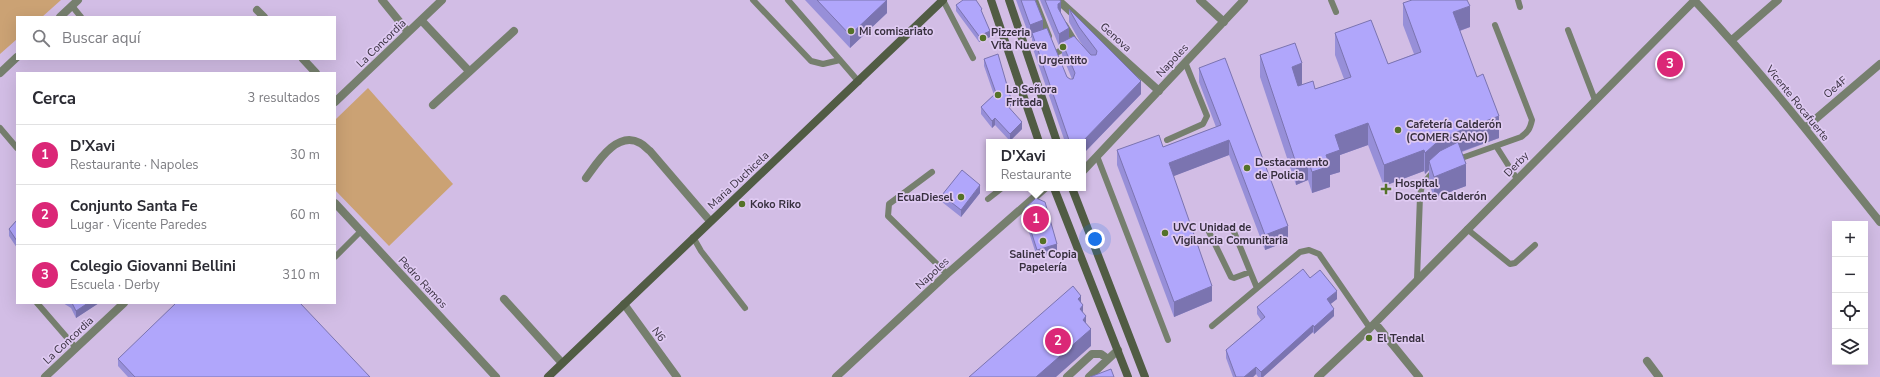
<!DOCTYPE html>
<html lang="es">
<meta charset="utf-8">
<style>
body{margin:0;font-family:"Nunito Sans",sans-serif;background:#f7f7f7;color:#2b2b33}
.controls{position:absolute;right:12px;bottom:12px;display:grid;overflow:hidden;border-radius:0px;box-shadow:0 4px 16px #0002}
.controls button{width:36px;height:36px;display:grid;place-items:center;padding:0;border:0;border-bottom:1px solid #e1e1e2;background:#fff;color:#2b2b33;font:20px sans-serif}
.you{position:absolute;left:1095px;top:239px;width:14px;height:14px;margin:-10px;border:3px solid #fff;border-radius:50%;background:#1a73e8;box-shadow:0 0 0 6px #1a73e833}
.badge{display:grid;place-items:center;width:26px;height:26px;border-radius:50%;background:#db2777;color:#fff;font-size:13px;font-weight:700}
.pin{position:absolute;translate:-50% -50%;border:2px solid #fff;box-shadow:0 1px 4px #0006}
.popup{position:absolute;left:986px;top:139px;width:100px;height:52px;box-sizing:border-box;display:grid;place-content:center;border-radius:0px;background:#fff;filter:drop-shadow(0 1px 3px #0005);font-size:13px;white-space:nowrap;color:#7c7c81}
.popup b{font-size:15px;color:#2b2b33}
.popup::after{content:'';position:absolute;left:50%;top:100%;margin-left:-8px;border:8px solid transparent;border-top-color:#fff}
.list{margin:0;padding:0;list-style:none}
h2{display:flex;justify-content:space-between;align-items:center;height:52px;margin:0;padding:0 16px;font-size:17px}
h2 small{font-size:13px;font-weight:400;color:#7c7c81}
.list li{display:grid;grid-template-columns:26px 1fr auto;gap:12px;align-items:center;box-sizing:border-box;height:60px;padding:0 16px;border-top:1px solid #e1e1e2}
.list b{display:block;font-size:15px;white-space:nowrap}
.list p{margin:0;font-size:13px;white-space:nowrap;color:#7c7c81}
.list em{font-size:13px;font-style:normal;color:#7c7c81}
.icon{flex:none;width:22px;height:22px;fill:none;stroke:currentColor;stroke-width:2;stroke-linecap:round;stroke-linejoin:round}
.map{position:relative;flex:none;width:1880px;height:377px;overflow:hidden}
.search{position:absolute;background:#fff;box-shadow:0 4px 16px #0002;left:16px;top:16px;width:320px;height:44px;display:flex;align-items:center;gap:10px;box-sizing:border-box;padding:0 14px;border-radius:0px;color:#7c7c81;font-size:15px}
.panel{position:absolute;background:#fff;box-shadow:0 4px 16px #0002;left:16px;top:72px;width:320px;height:232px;border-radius:0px}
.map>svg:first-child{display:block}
.green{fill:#cba274}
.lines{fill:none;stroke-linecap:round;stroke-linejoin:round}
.lane{stroke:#767f6e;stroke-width:6}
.street{stroke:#767f6e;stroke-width:8}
.secondary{stroke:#515c44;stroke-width:8}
.wall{fill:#978fd8}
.shaded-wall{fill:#7b74b0}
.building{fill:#b0a6fb;stroke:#7b74b0}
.poi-dot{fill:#547228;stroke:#dfcaf2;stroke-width:1.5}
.labels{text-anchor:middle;stroke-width:3.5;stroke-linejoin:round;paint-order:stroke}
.poi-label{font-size:11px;font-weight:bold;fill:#38303f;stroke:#dfcaf2;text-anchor:start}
.street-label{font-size:11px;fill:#38303f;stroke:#dfcaf2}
</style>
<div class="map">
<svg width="1880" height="377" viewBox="0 0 1880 377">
<rect width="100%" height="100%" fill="#d2bde5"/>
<!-- green -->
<path class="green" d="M0,0h61l-19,17h-25v22l-17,15z
M368,88l85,96 -64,62 -54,-56v-70z"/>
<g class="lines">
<!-- lane -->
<path class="lane" d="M753,0l58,61 12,3 17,-4
M788,0l71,82
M943,0l30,58
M1035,0l14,36
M1331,0l5,12
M1518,0l2,7
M72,6l9,11
M1065,25l11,18
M1568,30l27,70
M1056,53l13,-7
M0,128l17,20
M1167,140l36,-16 4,-8 -22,-54
M1496,146l21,33
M1097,156l71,184
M1456,160l65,-23c7,-5 9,-8 11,-17l-37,-95
M932,172l-43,32 -1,12 59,58
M988,199l14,-11
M1232,227l25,61
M1467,229l43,35 5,-1 20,-18
M1209,232l22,45 3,1 16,-6
M693,237l8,14 44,57
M335,257l26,-26
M1417,279l3,-83 2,-11 12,-14
M37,303l39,45
M1212,326l88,-74 9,-2 10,4 51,74"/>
<!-- street -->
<path class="street" d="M382,0l26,32
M1058,0l101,91
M1200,0l24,22
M1694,0c67,71 126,147 186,222
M257,10l7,7
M60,17l18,-17
M421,20l48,51
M1732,40l46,-40
M303,59l13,14
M0,73l17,-16
M335,102l107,-102
M433,105l81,-74
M1805,128l75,-64
M1083,171l161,-171
M586,178c11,-15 31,-48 54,-35 4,2 7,6 10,8l60,70
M335,203l161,174
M504,299l58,64
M624,304l53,73
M1375,323l44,54
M1647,361l12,16
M45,377l79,-74
M836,377l111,-103 98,-86
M1067,377l25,-23h9l7,5
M1089,377l29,-27
M1318,377l52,-49 325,-328"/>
<!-- secondary -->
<path class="secondary" d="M991,0l48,142
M1009,0l48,142
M1054,188l74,189
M1072,188l73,189
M548,377l395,-377"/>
</g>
<!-- wall -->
<path class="wall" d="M805,0h82v13l-37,35z
M1016,0h19l8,29 24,48 3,2h2l-10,-24v-10l-3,1 -19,-46h20l1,14 8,24 15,9 -5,-7 -10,-18v-13l72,85 -58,60v-12h-18l-33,-96v-9l-2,1z
M1403,3l67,24 -10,4 39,107 -37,14 4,34 -32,12 -5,-15v-13l-4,4 -1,-3 -40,15 -16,-41 -28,10v17l-10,3v12l-18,6 -4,-13 -12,5 -36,-108v-22l42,29 13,5 29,-10 -9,-24v-22l53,31 26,-10 -11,-29z
M956,5l26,7 8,25 -11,5 -23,-31z
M984,59l27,47 -2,1 13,22 -12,12 -15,-16 -3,3 -11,-14v-7l13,-12 -10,-29z
M1199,68l89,173 -23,9 -36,-95 -56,21 39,125 -38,16 -57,-152v-15l46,-3 53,-20 -17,-45z
M980,193l-19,24 -19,-15v-7z
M1024,209l33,42 -20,6 -13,-40z
M17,220v28l-8,-12v-7z
M1310,278l27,21 -7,5 4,12 -20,18 -1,-2 -50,45h-5l-2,-3 -3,3h-20l-7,-19v-8l35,-30 -4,-6v-7z
M63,303h36l-23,15 -5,-10z
M118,359l252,18h-242l-10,-11z"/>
<!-- shaded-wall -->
<path class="shaded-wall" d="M887,0v13l-37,35v-13z
M1061,2v13l-3,2v-13z
M1470,6v21l-17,6v-21z
M1043,20v12l-11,1v4l-2,1v-13z
M1069,28v13l-7,1v3l-3,1v-12z
M990,31v6l-11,5v-6z
M1302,63v22l-10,3v-21z
M1141,81v13l-58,60v-12h-1z
M1011,99v7l-6,3v-6z
M1499,116v22l-45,16 -25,7v9l-4,4v-21l10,-9 19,-11z
M995,118v7l-3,3v-7z
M1022,122v7l-12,12v-7z
M1368,123v22l-28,10v17l-10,3v12l-18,6v-21l14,-17 9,-20z
M1229,140v15l-60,23v-15z
M1424,150v21l-40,15v-21z
M1308,159v21l-12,5v-22z
M1466,164v22l-32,12v-21z
M980,185v8l-19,24v-7z
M1288,226v15l-23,9v-15z
M1057,244v7l-20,6v-7z
M1212,286v15l-38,16v-15z
M1337,291v8l-10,8v-8z
M1081,296v11l2,-2v14l3,-3v17l5,-4v17l-35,31h-20l42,-78z
M88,303h11l-23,15v-7z
M1334,309v7l-20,18v-7z
M1313,325v7l-50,45h-2v-5z
M1256,367v7l-3,3h-9z"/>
<!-- building -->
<path class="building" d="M817,0h70l-37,35z
M963,0h13l6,9 -1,1 9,21 -11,5 -23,-31z
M1021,0h14l8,20 -13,5z
M1045,0h15l1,2 -3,2v4l11,20 -10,6z
M1412,0h55l3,6 -17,6 24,65 6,-3 16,42 -45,17 -19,11 -10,9 -1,-3 -40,15 -16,-42 -33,12 5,15 -14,5 4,11 -18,6 -4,-13 -12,4 -36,-108 35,-12 7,20 -10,4 6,19 15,-5 2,8 36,-12 -16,-44 36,-13 17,44 33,-12 -18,-49z
M1069,9l72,72 -59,61h-9l-4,-2 -37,-107 15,-5 20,49 3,2h3l2,-6 -13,-31 12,-6 17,19h5l1,-4 -18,-24z
M998,54l13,45 -6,4 17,19 -12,12 -15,-16 -3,3 -11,-14 15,-14 -12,-34z
M1225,58l63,168 -23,9 -36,-95 -60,23 43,123 -38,16 -57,-152 42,-15 4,12 58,-22 -22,-57z
M1458,142l8,22 -32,13 -5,-16 11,-10z
M962,170l18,15 -19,25 -19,-15z
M1036,198l9,4 12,42 -20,6 -13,-41z
M17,220v21l-8,-12z
M1303,269l7,9 10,-8 17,21 -10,8 7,10 -20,18 -1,-2 -52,47 -5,-5 -12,10h-8l-10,-27 39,-33 -8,-10z
M1073,286l8,10 -3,3 5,6 -3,4 6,7 -3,4 8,9 -55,48h-67z
M72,303h16l-12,8z
M176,303h124l70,74h-235l-17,-18z
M1111,369l3,8h-24z"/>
<!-- markers -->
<g class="poi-dot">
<circle cx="851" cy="31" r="4"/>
<circle cx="983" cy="38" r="4"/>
<circle cx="1063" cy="47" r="4"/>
<circle cx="998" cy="95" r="4"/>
<circle cx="1398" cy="130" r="4"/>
<circle cx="1247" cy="168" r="4"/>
<path d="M1384 183h4v4h4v4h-4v4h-4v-4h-4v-4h4z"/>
<circle cx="961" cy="197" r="4"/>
<circle cx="742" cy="204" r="4"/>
<circle cx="1165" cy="233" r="4"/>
<circle cx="1043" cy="241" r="4"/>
<circle cx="1369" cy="338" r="4"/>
</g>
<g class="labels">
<!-- poi labels -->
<g class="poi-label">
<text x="859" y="35">Mi comisariato</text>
<text x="991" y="36">Pizzeria<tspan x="991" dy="13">Vita Nueva</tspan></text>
<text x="1063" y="64" text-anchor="middle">Urgentito</text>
<text x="1006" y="93">La Señora<tspan x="1006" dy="13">Fritada</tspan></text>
<text x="1406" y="128">Cafetería Calderón<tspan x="1406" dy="13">(COMER SANO)</tspan></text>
<text x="1255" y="166">Destacamento<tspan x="1255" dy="13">de Policia</tspan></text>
<text x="1395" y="187">Hospital<tspan x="1395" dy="13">Docente Calderón</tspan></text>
<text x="953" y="201" text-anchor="end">EcuaDiesel</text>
<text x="750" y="208">Koko Riko</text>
<text x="1173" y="231">UVC Unidad de<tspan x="1173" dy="13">Vigilancia Comunitaria</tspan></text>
<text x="1043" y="258" text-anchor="middle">Salinet Copia<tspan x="1043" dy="13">Papelería</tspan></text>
<text x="1377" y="342">El Tendal</text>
</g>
<!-- street labels -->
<g class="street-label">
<text transform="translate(1116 37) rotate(42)" y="4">Genova</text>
<text transform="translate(381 43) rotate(-44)" y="4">La Concordia</text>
<text transform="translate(1172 60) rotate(-47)" y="4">Napoles</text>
<text transform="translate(1835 87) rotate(-41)" y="4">Oe4F</text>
<text transform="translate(1798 103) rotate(51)" y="4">Vicente Rocafuerte</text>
<text transform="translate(1516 164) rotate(-46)" y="4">Derby</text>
<text transform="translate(738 180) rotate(-43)" y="4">Maria Duchicela</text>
<text transform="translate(932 273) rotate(-43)" y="4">Napoles</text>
<text transform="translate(423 282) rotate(47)" y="4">Pedro Ramos</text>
<text transform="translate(659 334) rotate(54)" y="4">N6</text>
<text transform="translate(68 340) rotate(-43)" y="4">La Concordia</text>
</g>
</g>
</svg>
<div class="controls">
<button>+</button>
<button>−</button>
<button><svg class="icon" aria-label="locate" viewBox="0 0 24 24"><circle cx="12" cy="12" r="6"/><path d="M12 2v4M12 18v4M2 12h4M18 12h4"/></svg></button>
<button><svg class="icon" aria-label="layers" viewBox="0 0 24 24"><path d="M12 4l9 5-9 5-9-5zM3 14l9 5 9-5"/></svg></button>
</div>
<div class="you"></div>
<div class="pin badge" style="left:1036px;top:219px">1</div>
<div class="popup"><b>D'Xavi</b>Restaurante</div>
<div class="pin badge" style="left:1058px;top:341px">2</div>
<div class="pin badge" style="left:1670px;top:64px">3</div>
<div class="search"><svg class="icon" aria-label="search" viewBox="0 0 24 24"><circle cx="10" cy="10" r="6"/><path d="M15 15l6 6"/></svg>Buscar aquí</div>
<section class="panel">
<h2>Cerca<small>3 resultados</small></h2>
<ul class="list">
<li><span class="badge">1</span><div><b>D'Xavi</b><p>Restaurante · Napoles</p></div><em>30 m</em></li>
<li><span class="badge">2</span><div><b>Conjunto Santa Fe</b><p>Lugar · Vicente Paredes</p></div><em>60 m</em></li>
<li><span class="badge">3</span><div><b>Colegio Giovanni Bellini</b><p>Escuela · Derby</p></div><em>310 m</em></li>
</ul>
</section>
</div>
